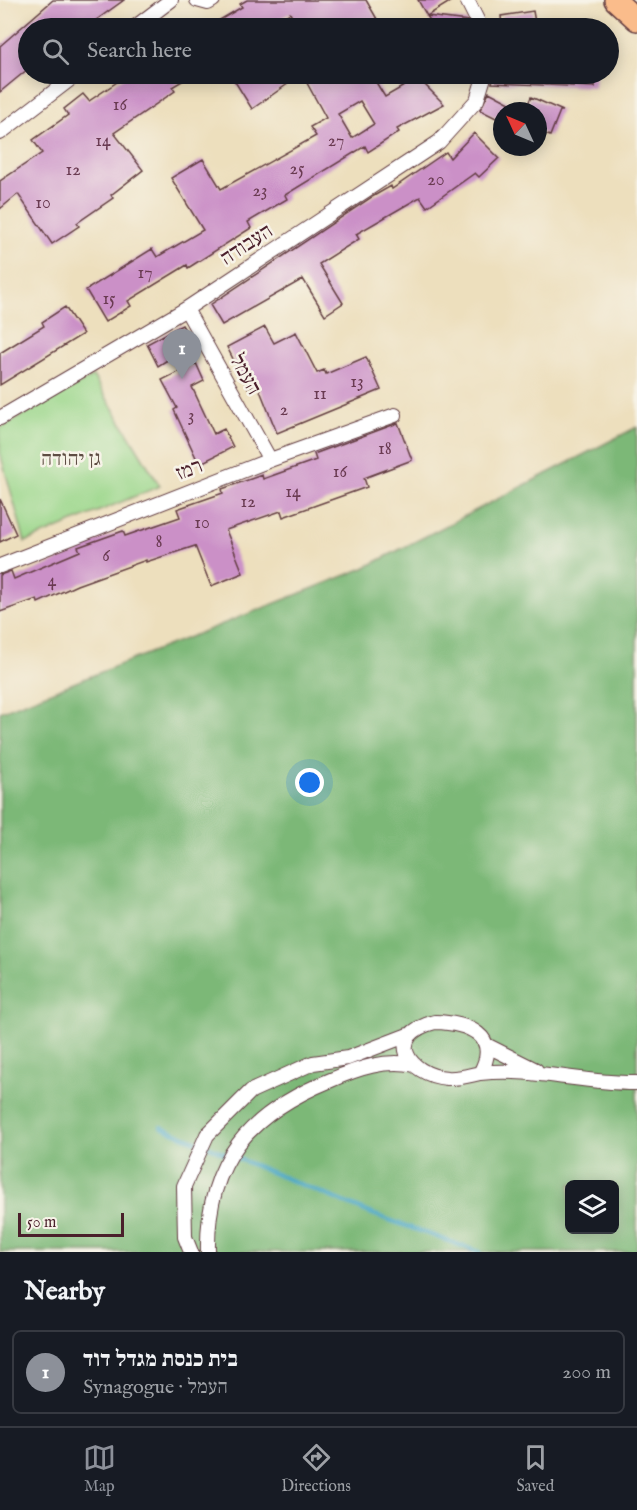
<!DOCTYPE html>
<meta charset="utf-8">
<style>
body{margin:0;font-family:"IM FELL English","Frank Ruhl Libre",serif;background:#20242c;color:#f1f3f6}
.controls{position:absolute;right:18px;bottom:18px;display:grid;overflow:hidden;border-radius:9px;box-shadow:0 3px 15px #0003}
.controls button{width:54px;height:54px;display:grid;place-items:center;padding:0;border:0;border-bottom:2px solid #363941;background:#171b24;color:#f1f3f6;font:30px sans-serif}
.compass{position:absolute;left:493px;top:102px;width:54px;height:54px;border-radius:50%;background:#171b24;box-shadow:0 3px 15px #0003;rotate:314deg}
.scale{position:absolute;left:18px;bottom:15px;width:106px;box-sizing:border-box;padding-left:6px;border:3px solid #4a1f2b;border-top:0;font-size:16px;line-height:21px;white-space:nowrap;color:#4a1f2b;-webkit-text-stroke:4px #f7f3e8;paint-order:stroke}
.you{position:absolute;left:310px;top:783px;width:21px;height:21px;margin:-15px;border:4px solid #fff;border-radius:50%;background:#1a73e8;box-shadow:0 0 0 9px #1a73e833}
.badge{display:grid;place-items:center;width:39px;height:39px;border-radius:50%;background:#8c9099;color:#fff;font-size:20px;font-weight:700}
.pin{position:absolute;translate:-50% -50px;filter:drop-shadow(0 2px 3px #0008)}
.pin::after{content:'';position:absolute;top:32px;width:21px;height:18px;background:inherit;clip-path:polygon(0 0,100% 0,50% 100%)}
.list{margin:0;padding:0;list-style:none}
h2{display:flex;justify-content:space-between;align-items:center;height:78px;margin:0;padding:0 24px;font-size:26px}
h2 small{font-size:20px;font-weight:400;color:#9ea1a6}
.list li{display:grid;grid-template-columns:39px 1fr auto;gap:18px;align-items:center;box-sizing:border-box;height:84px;margin:0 12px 12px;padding:0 12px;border:2px solid #363941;border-radius:9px}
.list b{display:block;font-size:22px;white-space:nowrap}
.list p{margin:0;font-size:20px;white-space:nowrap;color:#9ea1a6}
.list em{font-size:20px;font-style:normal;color:#9ea1a6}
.icon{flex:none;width:33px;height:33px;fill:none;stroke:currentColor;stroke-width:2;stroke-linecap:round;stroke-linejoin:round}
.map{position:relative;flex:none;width:637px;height:1252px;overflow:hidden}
.search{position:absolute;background:#171b24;box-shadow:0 3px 15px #0003;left:18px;right:18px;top:18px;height:66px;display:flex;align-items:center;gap:15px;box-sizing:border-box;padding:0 21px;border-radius:33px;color:#9ea1a6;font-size:22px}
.sheet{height:174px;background:#171b24}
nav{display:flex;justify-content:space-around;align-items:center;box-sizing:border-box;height:84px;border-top:2px solid #363941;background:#171b24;font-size:16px;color:#9ea1a6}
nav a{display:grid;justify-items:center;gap:3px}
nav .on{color:#8c9099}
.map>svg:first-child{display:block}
.green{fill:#9bd78b;stroke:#727b5b;stroke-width:1.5}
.forest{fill:#7cb877;stroke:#636c51;stroke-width:1.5;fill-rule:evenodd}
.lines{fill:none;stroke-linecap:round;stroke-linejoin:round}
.stream{stroke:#46a6c5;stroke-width:4.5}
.building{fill:#cb90c7;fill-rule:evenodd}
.minor-casing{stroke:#623c41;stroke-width:16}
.primary-casing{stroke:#623c41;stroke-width:24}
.minor{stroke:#fff;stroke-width:14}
.primary{stroke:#fabc8b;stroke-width:21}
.labels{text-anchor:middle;stroke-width:5;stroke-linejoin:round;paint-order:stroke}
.number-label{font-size:18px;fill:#6a3b52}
.street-label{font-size:21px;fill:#4a1f2b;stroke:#f7f3e8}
.park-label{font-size:21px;fill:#5e4d43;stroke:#f7f3e8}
</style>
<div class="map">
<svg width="637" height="1252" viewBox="0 0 637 1252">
<rect width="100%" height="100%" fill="#f7f3e8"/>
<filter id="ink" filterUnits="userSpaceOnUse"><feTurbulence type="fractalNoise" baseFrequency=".0167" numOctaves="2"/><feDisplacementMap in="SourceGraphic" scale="12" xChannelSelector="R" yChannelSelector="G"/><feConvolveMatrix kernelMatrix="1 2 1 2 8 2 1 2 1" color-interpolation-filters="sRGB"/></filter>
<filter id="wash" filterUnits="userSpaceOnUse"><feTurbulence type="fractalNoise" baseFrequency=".008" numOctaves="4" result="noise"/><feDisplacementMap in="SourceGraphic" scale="24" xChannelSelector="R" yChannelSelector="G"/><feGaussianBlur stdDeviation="1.35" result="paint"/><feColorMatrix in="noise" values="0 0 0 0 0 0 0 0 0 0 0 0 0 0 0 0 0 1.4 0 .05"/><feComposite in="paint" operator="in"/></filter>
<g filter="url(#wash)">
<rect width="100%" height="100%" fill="#eddfbd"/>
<!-- green -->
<path class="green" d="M93,376l67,110 -135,56 -25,-89v-25z"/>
<!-- forest -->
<path class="forest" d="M637,427v825h-637v-540l364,-144zM570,1184h44v46h-44z"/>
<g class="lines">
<!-- stream -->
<path class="stream" d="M161,1127l214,88 104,37"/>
</g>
<g id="blocks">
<!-- building -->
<path class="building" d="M53,0h71l-39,28h-57v41l-28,23v-46z
M247,0h119l11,19 -16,9h-63l-8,-15 -25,15h-59l36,-21 -2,-3z
M418,0h35l-26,16z
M533,11l3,17h-34l-1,-12z
M427,16l41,5v7h-33z
M129,74h65l-22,13 3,4 -61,42 29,37 -32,25 2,3 -36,25 2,3 -27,18 -34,-50 -18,15v-28l42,-28 -9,-13 35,-25 -4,-6 19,-15 6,7z
M246,74h125l14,23 33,-19 26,26 -47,25 2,3 -31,20 -3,-6 -80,49 2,4 -39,23 3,6 -63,40 -1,-3 -59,36 3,5 -26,16 -19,-32 66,-41 5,8 46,-27 -32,-52 32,-19 18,30 95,-53 -6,-9 16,-9 -24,-44 -50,35 -18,-29zM360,101l14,23 -22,14 -14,-24z
M494,74h102l-1,13 -103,-4z
M489,92l36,19 6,-14 32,14h-3l-10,25 -12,-5v-20h-36v10l-22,-11z
M474,133l25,25 -20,19 -4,-4 -48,34 -7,-10 -64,37 3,5 -40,25 24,39 -18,12 -22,-36 -81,46 -12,-20 162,-108 19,-11 1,3 54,-37 4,6z
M65,307l18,27 -83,51v-32l44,-27 -2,-4z
M182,325l11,19 -35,22 -11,-22z
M265,327l9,16 22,-11 21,41 7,-3 2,4 40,-17 15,33 -104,43 -20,-50 -9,5 -21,-41z
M196,363l8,18 -12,6 22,47 10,-5 9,18 -34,17 -25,-54 3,-2 -15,-28z
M398,423l14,37 -48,18 3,9 -84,30 -2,-6 -55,19 17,43 -32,13 -16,-40 -49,16v-2l-69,25 -39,18 -1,-4 -37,13v-37l11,-4 3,8 66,-28 -2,-4 45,-16 2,5 55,-19 -3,-8 46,-16 -1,-4 40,-14 1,4 53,-19 -2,-6z
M0,499l16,35 -16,8z"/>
</g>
</g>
<g filter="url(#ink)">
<use href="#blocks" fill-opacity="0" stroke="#623c41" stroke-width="1.5"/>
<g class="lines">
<defs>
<path id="minor" d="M197,0l11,3 5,-3
M467,0l14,28
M134,28l37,-28
M0,133l77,-59
M186,309l84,151
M0,418l186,-109 253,-167 38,-42 8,-26
M0,566l270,-106 125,-45
M435,1022c32,1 67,13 45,51 -10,2 -22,6 -33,5 -40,-3 -63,-43 -12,-56z
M488,1046l48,24
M480,1073c53,-6 104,11 157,10
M191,1252l-6,-15 -1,-51 23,-51 44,-44 62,-28 35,-5 60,-23
M208,1252c-2,-92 42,-139 123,-172 28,-12 54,-21 84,-15"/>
<path id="primary" d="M615,0l22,20"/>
</defs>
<!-- minor casing -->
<use href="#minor" class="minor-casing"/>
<!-- primary casing -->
<use href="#primary" class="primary-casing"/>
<!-- minor -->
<use href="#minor" class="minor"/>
<!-- primary -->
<use href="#primary" class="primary"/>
</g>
</g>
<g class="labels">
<!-- number labels -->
<g class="number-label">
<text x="120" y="110">16</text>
<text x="103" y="146">14</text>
<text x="336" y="146">27</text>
<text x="297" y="174">25</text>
<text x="73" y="175">12</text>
<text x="436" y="185">20</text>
<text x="260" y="196">23</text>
<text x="43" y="208">10</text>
<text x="145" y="278">17</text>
<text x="109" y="304">15</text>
<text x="357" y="387">13</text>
<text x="320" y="399">11</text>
<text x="284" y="415">2</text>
<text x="191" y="421">3</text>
<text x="385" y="454">18</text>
<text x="340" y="477">16</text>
<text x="293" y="497">14</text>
<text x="248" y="507">12</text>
<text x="202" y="528">10</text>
<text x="159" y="547">8</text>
<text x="106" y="561">6</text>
<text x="52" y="586">4</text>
</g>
<!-- street labels -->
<g class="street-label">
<text transform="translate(246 244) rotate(-33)" y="7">העבודה</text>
<text transform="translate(246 374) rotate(61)" y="7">העמל</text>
<text transform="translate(189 469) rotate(-21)" y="7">רמז</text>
</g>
<!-- park labels -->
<g class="park-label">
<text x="71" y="465">גן יהודה</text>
</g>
</g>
</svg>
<div class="controls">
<button><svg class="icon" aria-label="layers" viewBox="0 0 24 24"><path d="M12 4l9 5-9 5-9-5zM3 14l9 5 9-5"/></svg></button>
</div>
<svg class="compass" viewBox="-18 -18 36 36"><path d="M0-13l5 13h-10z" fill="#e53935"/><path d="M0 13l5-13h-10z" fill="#9ea1a6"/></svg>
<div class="scale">50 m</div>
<div class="you"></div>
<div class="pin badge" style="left:182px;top:379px">1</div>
<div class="search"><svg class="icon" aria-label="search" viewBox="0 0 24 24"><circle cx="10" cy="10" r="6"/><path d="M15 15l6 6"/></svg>Search here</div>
</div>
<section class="sheet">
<h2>Nearby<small></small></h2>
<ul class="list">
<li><span class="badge">1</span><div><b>בית כנסת מגדל דוד</b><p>Synagogue · העמל</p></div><em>200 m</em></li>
</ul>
</section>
<nav>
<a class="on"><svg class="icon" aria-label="map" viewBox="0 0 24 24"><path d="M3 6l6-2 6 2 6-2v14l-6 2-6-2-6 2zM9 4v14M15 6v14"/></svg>Map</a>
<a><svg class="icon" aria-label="directions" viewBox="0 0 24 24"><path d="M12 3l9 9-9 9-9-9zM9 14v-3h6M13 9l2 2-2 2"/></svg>Directions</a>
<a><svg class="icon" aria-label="saved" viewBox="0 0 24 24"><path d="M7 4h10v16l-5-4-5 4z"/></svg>Saved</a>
</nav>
